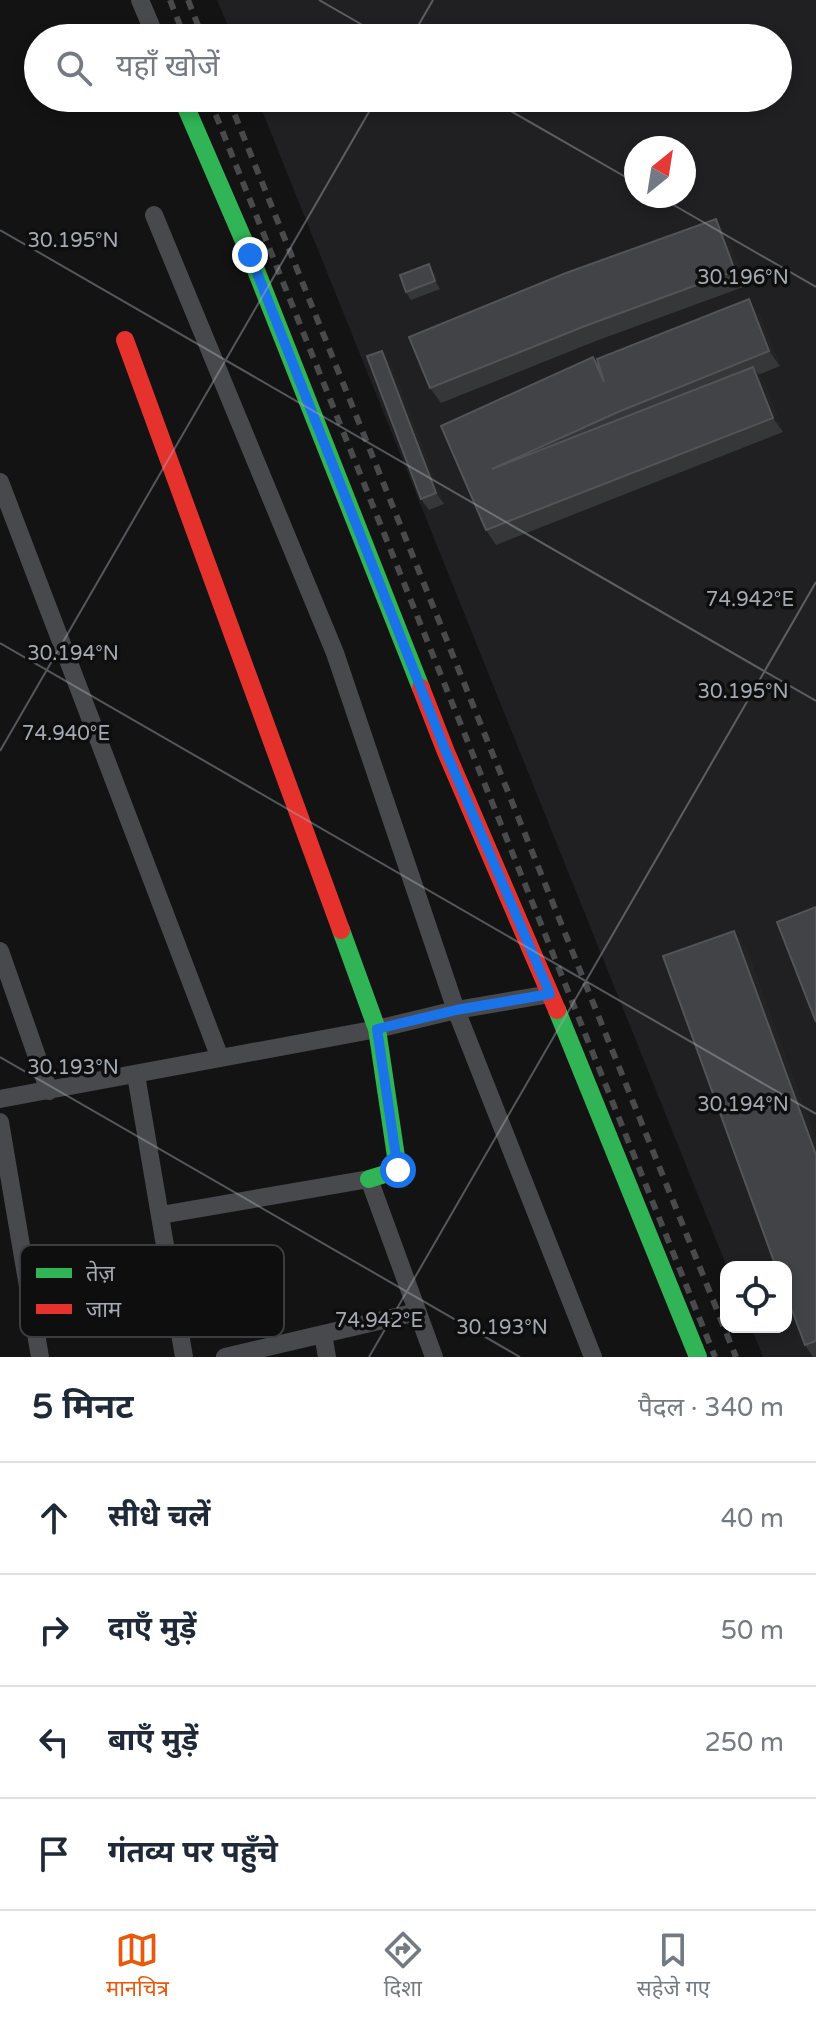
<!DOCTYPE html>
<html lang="hi">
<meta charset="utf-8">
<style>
body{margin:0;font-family:"Varela Round","Noto Sans Devanagari",sans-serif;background:#f6f6f7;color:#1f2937}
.controls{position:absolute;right:24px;bottom:24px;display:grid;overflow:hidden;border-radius:16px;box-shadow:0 4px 12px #0003}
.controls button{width:72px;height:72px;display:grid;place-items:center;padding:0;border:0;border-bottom:2px solid #e0e1e3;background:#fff;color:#1f2937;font:40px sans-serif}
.compass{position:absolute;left:624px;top:136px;width:72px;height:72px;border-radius:50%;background:#fff;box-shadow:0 4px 12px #0003;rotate:30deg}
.stop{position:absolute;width:24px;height:24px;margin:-18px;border:6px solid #1a73e8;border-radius:50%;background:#fff}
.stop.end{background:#1a73e8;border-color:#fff;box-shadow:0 2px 8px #0008}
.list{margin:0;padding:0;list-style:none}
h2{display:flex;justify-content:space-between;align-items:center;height:104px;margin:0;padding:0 32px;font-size:34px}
h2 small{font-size:26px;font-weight:400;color:#747a83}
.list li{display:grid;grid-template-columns:52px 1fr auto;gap:24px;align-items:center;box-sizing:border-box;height:112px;padding:0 32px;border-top:2px solid #e0e1e3}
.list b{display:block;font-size:30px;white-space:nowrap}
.list em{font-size:26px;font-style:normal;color:#747a83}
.icon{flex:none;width:44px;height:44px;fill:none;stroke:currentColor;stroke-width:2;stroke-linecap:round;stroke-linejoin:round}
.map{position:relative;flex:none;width:816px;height:1357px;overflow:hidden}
.search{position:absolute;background:#fff;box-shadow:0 4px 12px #0003;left:24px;right:24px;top:24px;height:88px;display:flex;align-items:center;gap:20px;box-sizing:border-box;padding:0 28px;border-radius:44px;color:#747a83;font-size:30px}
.sheet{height:552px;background:#fff}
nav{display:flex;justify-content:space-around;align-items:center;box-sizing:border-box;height:112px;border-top:2px solid #e0e1e3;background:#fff;font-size:22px;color:#747a83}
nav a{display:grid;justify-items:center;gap:4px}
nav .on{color:#ea580c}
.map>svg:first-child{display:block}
.built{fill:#202022;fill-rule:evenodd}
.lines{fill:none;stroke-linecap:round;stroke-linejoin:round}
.street{stroke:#48494c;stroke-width:18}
.fast{stroke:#30b455;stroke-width:18}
.jam{stroke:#e5322d;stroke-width:18}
.rail{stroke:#484a4c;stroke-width:6;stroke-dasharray:10 8;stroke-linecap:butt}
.wall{fill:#363738}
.shaded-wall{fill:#232324}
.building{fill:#424346;stroke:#525457;stroke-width:2}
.route{stroke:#1a73e8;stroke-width:10}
.ticks{fill:none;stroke:#a5abb4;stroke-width:2;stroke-opacity:0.45}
.key{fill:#0e0e0f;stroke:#3b3d41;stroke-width:2}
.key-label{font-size:22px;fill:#a5abb4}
.ticks-label{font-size:20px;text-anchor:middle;fill:#a5abb4;stroke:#0e0e0f;stroke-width:7;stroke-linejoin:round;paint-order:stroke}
</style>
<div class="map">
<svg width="816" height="1357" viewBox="0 0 816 1357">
<rect width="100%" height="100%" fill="#131314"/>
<!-- built -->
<path class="built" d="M217,0h599v1357h-53l-12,-30h35v-60h-59l-470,-1169h521v-60h-545zM636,148h48v48h-48z"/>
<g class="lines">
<!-- street -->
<path class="street" d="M140,0l16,38
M154,215l181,438 121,357 137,347
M0,482l220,576
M0,951l49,140
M136,1075l48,282
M0,1099l377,-70 79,-19 94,-16
M0,1122l40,235
M161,1215l208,-36 65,178
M323,1334l4,23
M225,1357l192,-45"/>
<!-- fast -->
<path class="fast" d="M182,98l68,157 171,433
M341,930l36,99 21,141 -29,9
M557,1010l141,347"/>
<!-- jam -->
<path class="jam" d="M125,340l216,590
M421,688l25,64 111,258"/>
<!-- rail -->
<path class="rail" d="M170,0l15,38
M188,0l15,38
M209,98l506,1259
M228,98l508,1259"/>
</g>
<!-- wall -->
<path class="wall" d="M716,219l10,15 20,52 -150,55 -155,62 -11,-15z
M434,272l6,17 -29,11 -5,-8z
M759,314l21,52 -22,9 6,7 19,50 -287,113 -10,-15 -45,-104 152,-69 6,8z
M390,362l54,142 -15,6 -8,-11z
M745,946l71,195v216h-3l-8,-12z"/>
<!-- shaded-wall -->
<path class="shaded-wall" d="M716,219l10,15 20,52 -11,-15z
M429,264l5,8 6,17 -5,-8z
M749,299l10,15 21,52 -11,-15z
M382,351l8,11 54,142 -8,-11z
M753,367l11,15 19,50 -10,-14z
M734,931l11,15 71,195v14z"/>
<!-- building -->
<path class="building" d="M716,219l19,52 -150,55 -155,62 -21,-51 157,-64z
M429,264l6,17 -29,11 -6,-17z
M749,299l20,52 -151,61 -126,57 261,-102 20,51 -287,112 -45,-104 152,-69 11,25 -7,-23z
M382,351l54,142 -15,6 -54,-143z
M816,907v115l-39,-100z
M734,931l82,224v186l-11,4 -19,-51v-27h-10l-113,-311z"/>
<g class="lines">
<!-- route -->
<path class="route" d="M250,255l196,497 104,242 -94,16 -79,19 21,141"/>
</g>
<!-- ticks -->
<path class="ticks" d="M319,0l66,38M411,38l22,-38M488,98l148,85M658,196l158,91M0,230l816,471M0,643l816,471M0,751l377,-653M0,1057l520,300M369,1357l447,-775"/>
<!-- legend -->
<rect x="20" y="1245" width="264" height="92" rx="12" class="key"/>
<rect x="36" y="1268" width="36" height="10" fill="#30b455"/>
<rect x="36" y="1304" width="36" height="10" fill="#e5322d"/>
<g class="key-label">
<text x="86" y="1281">तेज़</text>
<text x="86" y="1317">जाम</text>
</g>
<g class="ticks-label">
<text x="73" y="247">30.195°N</text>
<text x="743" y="284">30.196°N</text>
<text x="750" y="606">74.942°E</text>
<text x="73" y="660">30.194°N</text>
<text x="743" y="698">30.195°N</text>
<text x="66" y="740">74.940°E</text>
<text x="73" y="1074">30.193°N</text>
<text x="743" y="1111">30.194°N</text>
<text x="379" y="1327">74.942°E</text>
<text x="502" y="1334">30.193°N</text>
</g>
</svg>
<div class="controls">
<button><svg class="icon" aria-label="locate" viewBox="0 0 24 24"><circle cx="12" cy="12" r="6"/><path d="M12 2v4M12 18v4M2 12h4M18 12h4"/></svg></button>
</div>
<svg class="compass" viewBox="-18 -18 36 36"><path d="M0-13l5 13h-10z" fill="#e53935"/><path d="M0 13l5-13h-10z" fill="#747a83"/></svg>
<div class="stop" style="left:398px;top:1170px"></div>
<div class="stop end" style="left:250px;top:255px"></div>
<div class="search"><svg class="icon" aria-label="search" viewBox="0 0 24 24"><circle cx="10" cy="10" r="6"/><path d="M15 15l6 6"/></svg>यहाँ खोजें</div>
</div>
<section class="sheet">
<h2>5 मिनट<small>पैदल · 340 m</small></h2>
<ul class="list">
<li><svg class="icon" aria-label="ahead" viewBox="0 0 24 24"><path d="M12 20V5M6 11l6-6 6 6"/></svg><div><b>सीधे चलें</b></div><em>40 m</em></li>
<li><svg class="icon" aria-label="right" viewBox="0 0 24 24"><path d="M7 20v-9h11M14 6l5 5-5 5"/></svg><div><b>दाएँ मुड़ें</b></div><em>50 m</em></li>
<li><svg class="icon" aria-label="left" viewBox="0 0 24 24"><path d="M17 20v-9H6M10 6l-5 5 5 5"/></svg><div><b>बाएँ मुड़ें</b></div><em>250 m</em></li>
<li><svg class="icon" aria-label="arrive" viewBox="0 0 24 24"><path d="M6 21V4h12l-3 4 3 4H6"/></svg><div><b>गंतव्य पर पहुँचे</b></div></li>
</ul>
</section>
<nav>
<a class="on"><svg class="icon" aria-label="map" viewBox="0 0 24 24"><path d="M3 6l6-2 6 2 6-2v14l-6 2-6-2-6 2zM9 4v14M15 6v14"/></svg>मानचित्र</a>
<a><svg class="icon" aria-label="directions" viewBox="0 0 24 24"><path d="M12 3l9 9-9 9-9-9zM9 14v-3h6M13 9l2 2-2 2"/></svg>दिशा</a>
<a><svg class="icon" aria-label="saved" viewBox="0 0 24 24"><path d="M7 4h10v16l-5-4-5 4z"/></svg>सहेजे गए</a>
</nav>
